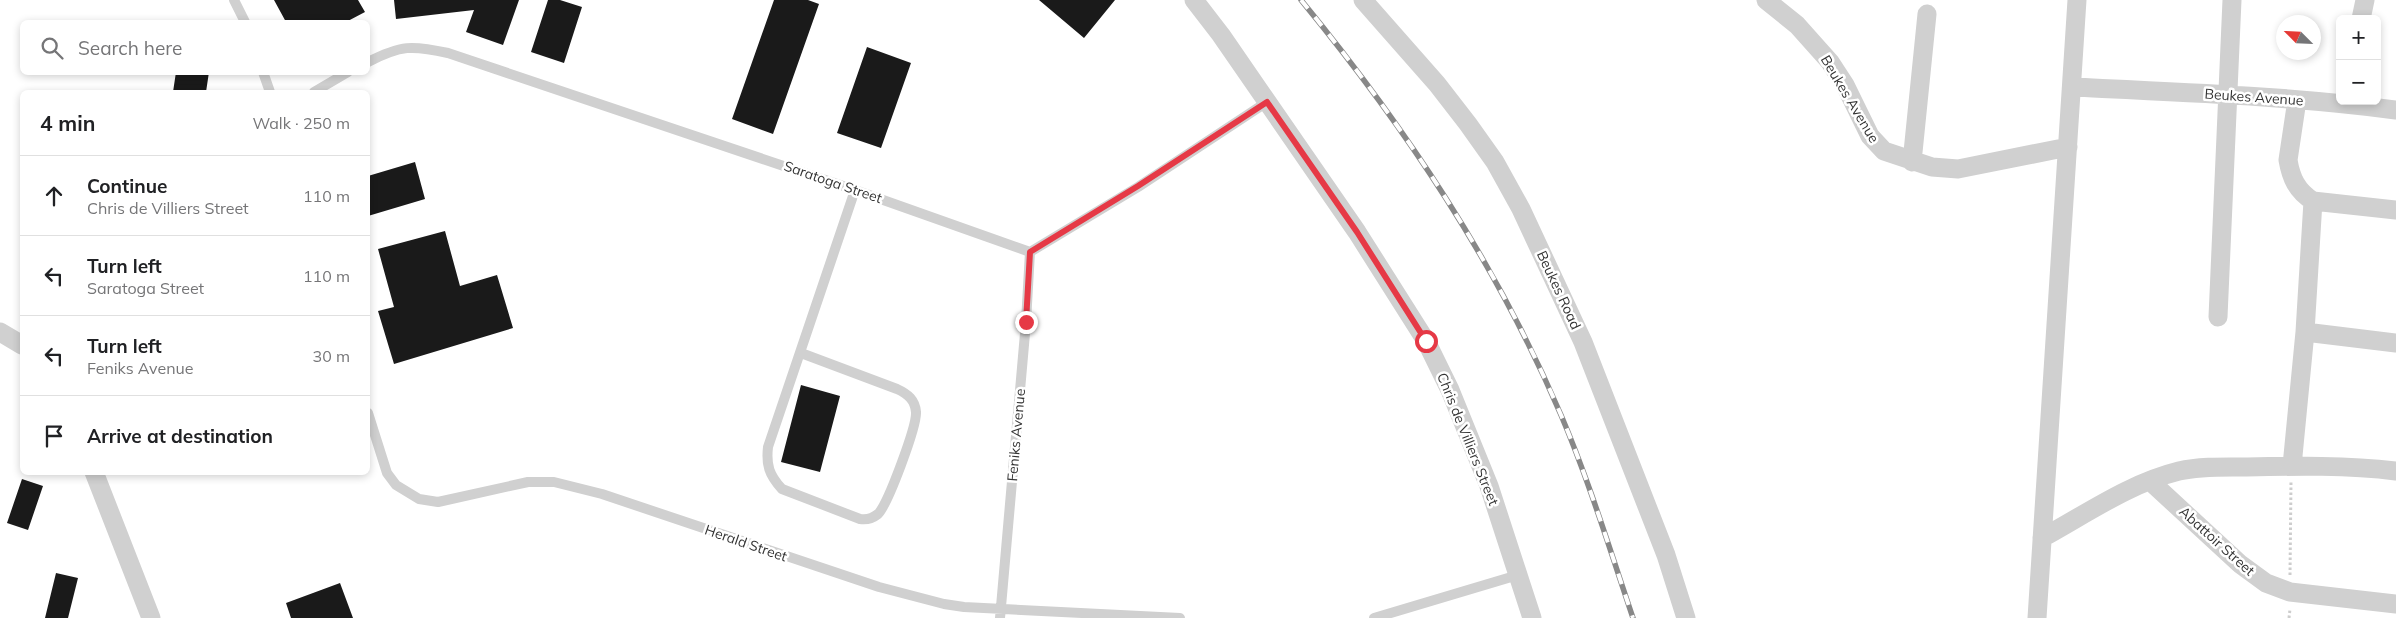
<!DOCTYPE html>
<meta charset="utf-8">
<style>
body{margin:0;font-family:Mulish,sans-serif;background:#f6f6f6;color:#202124}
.controls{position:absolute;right:15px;top:15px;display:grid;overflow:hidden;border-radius:8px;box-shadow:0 2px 8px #0003}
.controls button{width:45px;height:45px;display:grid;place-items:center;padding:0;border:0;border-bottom:1px solid #e0e0e0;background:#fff;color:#202124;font:25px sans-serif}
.compass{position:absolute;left:2276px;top:15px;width:45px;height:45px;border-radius:50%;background:#fff;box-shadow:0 2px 8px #0003;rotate:294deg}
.stop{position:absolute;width:15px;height:15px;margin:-11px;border:4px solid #e63946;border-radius:50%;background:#fff}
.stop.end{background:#e63946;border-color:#fff;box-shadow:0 1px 5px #0008}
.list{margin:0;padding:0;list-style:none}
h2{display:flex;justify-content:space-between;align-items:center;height:65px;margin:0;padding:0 20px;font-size:21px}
h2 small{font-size:16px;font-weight:400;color:#757577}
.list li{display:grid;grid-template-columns:32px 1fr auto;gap:15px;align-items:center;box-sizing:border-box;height:80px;padding:0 20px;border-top:1px solid #e0e0e0}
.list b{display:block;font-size:19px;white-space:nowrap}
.list p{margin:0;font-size:16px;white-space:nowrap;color:#757577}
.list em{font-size:16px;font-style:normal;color:#757577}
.icon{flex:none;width:28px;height:28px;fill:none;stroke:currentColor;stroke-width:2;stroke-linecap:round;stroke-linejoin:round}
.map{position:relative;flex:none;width:2396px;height:618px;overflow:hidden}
.search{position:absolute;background:#fff;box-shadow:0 2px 8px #0003;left:20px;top:20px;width:350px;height:55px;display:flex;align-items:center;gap:12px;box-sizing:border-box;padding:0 18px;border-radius:8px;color:#757577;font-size:19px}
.panel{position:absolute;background:#fff;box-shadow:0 2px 8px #0003;left:20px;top:90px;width:350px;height:385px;border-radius:8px}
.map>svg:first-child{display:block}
.building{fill:#1a1a1a}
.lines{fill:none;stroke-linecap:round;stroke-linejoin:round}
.path{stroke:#cdcdcd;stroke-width:3;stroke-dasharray:2.5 2.5;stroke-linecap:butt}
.service{stroke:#d0d0d0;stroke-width:10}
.minor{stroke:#d0d0d0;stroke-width:19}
.rail-casing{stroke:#888;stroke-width:5.5}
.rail{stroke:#fff;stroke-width:4;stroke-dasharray:11;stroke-linecap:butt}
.route{stroke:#e63946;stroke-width:6}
.labels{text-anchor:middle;stroke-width:5;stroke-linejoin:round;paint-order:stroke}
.street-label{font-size:14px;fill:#333;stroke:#fff}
</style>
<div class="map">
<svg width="2396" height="618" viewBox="0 0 2396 618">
<rect width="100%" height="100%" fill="#fff"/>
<!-- building -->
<path class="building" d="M274,0h84l7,12 -19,10h-60z
M394,0h125l-16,45 -37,-13 8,-22 -78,9z
M548,0h12l22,7 -18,56 -33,-11z
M774,0h34l11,4 -46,130 -41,-15z
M1039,0h76l-31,38z
M867,47l44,16 -30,85 -44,-15z
M176,72h33l-3,20h-33z
M415,162l10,37 -57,17v-40z
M445,231l15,55 37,-11 16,53 -119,36 -16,-53 16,-4 -16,-58z
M801,385l39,11 -20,76 -39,-10z
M22,479l21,7 -15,44 -21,-7z
M56,573l22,5 -10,40h-23z
M340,583l13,35h-62l-5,-15z"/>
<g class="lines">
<!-- path -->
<path class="path" d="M2290,575l1,-94
M2289,618l1,-9"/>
<!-- service -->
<path class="service" d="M234,0l11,22
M368,62c33,-17 44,-17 80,-9l407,137 175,62
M263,72l7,20
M314,92l34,-20
M1030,252l108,-65 129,-85
M801,353l96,36c11,5 18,11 19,23 1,14 -28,92 -38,102 -5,4 -12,6 -18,5l-78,-30c-13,-14 -16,-24 -14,-42l87,-257
M368,413l19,60 9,12 23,14 19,3 90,-20h26l48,12 277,93 65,17 20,3 216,11
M1000,618l26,-296 4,-70
M1374,618l144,-43"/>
<!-- minor -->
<path class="minor" d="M1194,0l27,35 136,197 69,109 24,49 39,96 43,132
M1363,0l74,84 31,40 27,38 26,47 62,133 83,213 20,63
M1766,0l31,25 33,37 15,23 25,51 14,15 48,16 26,2 110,-22
M2361,19l4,-19
M2072,87c108,5 217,9 324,23
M1912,162l15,-148
M2313,201l83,9
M2218,317l14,-317
M0,332l22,13
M2305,332l91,11
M2292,466l13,-134 8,-131c-16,-10 -22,-23 -25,-41l9,-60
M94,472l57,146
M2150,481l90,83 26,19 24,9 106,12
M2042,538c44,-24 88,-55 137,-67 22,-5 46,-4 68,-4 49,-1 100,-2 149,4
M2037,618l40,-618"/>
<defs>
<path id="rail" d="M1301,0c105,128 195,263 260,415 28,66 49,135 72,203"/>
</defs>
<!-- rail casing -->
<use href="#rail" class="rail-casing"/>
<!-- rail -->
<use href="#rail" class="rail"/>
</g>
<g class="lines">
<!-- route -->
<path class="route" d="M1026,322l4,-70 108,-66 129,-84 90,130 69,109"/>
</g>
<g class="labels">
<!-- street labels -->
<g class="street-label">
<text transform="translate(2254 97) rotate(4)" y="5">Beukes Avenue</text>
<text transform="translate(1850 99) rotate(59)" y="5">Beukes Avenue</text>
<text transform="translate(833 182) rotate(19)" y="5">Saratoga Street</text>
<text transform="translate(1559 290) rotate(65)" y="5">Beukes Road</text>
<text transform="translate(1016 435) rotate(-85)" y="5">Feniks Avenue</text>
<text transform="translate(1468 439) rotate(68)" y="5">Chris de Villiers Street</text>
<text transform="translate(2217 541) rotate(42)" y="5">Abattoir Street</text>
<text transform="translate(746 543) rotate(19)" y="5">Herald Street</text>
</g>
</g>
</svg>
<div class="controls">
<button>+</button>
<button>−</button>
</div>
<svg class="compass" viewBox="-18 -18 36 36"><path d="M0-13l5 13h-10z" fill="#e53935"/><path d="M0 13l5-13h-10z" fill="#757577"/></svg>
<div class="stop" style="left:1426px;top:341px"></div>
<div class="stop end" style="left:1026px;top:322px"></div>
<div class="search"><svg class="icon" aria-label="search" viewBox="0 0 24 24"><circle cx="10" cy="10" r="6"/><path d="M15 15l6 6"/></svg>Search here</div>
<section class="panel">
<h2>4 min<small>Walk · 250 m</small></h2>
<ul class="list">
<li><svg class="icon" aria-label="ahead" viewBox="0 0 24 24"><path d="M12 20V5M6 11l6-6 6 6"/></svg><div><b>Continue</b><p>Chris de Villiers Street</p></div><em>110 m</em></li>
<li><svg class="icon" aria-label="left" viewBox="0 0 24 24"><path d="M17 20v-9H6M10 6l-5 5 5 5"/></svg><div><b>Turn left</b><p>Saratoga Street</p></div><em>110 m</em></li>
<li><svg class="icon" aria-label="left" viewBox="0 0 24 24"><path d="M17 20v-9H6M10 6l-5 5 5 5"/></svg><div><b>Turn left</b><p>Feniks Avenue</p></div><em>30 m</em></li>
<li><svg class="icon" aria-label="arrive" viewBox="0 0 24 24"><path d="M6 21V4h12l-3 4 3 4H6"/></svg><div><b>Arrive at destination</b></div></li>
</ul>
</section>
</div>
